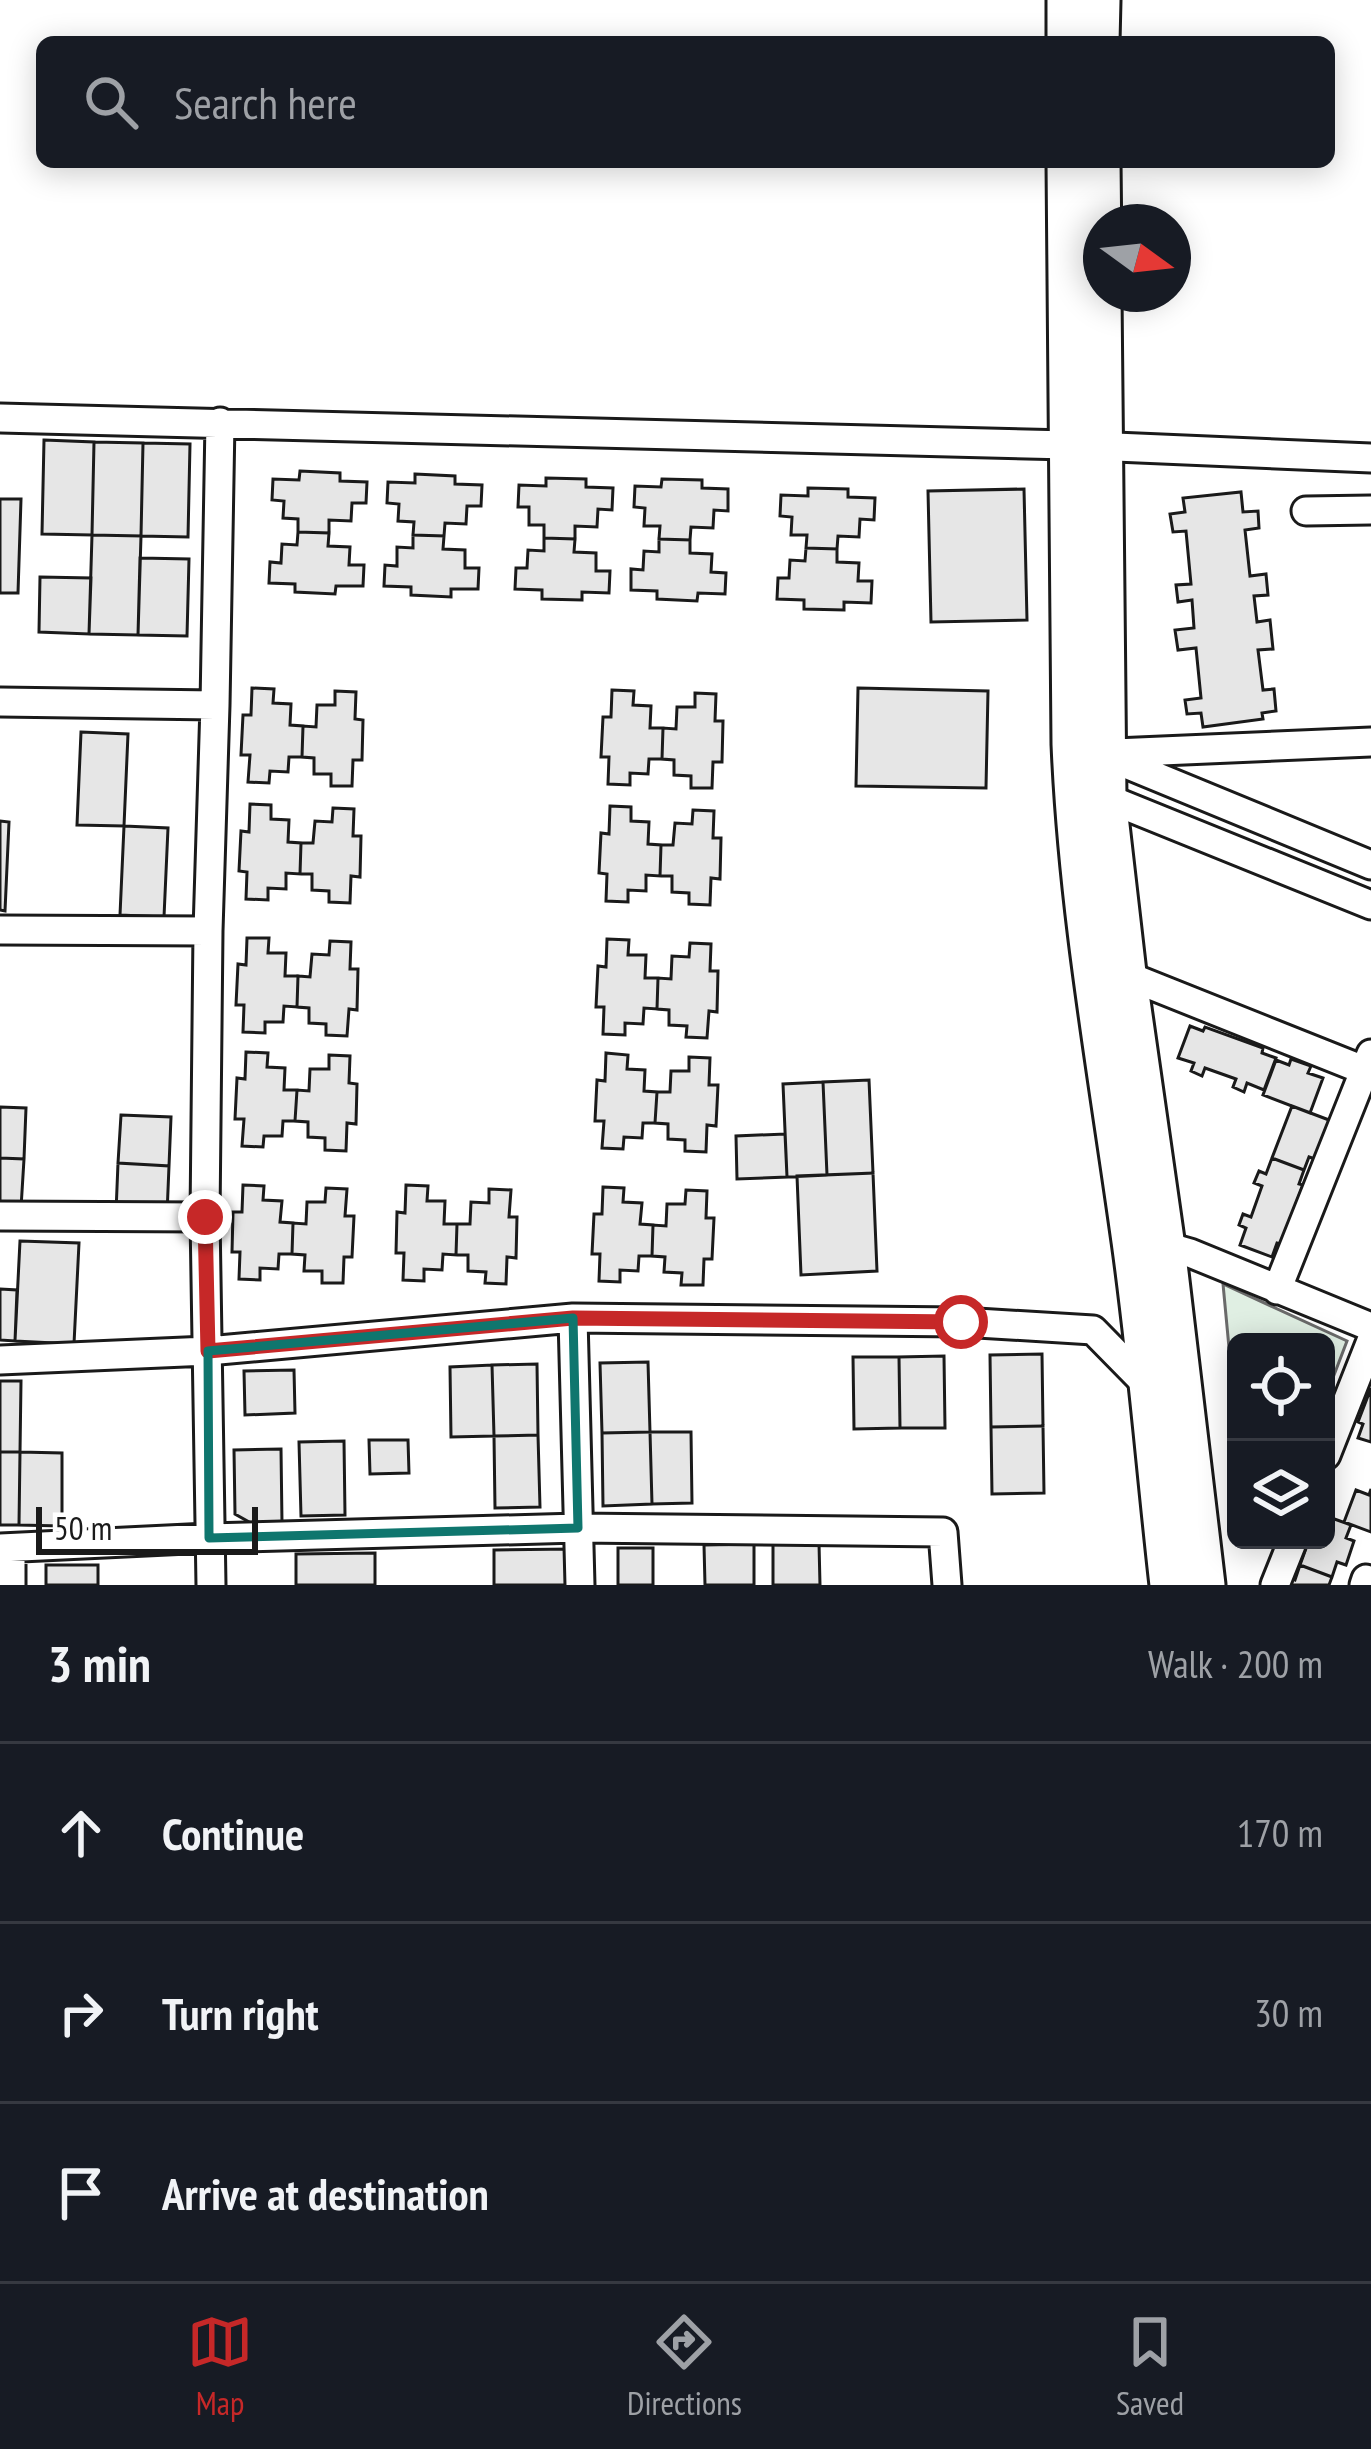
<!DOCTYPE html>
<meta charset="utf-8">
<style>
body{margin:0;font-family:"PT Sans Narrow",sans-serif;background:#20242c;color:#f1f3f6}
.controls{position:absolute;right:36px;bottom:36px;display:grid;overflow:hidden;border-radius:18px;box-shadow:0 6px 30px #0003}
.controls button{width:108px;height:108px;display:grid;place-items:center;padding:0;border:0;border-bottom:3px solid #363941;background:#171b24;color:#f1f3f6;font:60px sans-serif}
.compass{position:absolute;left:1083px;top:204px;width:108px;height:108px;border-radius:50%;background:#171b24;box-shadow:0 6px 30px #0003;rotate:105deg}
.scale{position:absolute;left:36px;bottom:30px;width:222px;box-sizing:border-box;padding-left:12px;border:6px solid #1a1a1a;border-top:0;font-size:33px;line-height:42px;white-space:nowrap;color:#1a1a1a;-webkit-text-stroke:9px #fff;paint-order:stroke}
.stop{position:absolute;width:36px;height:36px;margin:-27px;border:9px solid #c62828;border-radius:50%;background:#fff}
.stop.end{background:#c62828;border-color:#fff;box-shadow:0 3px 12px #0008}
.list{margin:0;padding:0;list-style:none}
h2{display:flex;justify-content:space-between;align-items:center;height:156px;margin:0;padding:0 48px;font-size:51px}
h2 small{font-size:39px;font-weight:400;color:#9ea1a6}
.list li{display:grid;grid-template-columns:78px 1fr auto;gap:36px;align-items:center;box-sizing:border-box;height:180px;padding:0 48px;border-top:3px solid #363941}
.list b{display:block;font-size:45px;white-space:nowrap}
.list em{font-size:39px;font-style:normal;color:#9ea1a6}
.icon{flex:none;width:66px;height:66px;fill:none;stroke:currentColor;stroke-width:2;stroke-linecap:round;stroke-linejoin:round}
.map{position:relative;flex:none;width:1371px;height:1585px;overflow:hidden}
.search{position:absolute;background:#171b24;box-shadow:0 6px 30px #0003;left:36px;right:36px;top:36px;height:132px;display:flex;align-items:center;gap:30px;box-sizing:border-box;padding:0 42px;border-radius:18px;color:#9ea1a6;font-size:45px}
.sheet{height:696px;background:#171b24}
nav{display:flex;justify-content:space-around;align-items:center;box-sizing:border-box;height:168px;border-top:3px solid #363941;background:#171b24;font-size:33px;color:#9ea1a6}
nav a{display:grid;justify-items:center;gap:6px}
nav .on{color:#c62828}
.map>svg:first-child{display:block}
.green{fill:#e0efe3;stroke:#6a6a6a;stroke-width:3}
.building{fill:#e6e6e6;stroke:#1a1a1a;stroke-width:3}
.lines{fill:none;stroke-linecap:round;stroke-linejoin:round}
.street-casing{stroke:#1a1a1a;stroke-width:33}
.secondary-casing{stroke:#1a1a1a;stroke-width:45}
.street{stroke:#fff;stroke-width:27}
.secondary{stroke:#fff;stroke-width:39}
.route{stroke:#c62828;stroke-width:15}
.marked{fill:none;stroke:#0f766e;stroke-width:9;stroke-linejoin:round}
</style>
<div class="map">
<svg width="1371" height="1585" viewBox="0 0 1371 1585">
<rect width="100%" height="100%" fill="#fff"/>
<!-- green -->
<path class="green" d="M1223,1284l124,57 -21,55v-54h-90v80z"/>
<!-- building -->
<path class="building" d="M44,440l50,2 -2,93 -50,-1z
M94,442l49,1 -2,93 -49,-1z
M143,443l47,1 -2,93 -47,-1z
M300,471l40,2v8l27,1 -1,21h-14l-1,18 -22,-1v13l-31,-1v-13l-15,-1 1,-17 -12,-1 1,-21 26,1z
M415,474l40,2v8l27,1 -1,21h-14l-1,18 -21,-1 -1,13 -31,-1 1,-13 -16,-1 1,-17 -12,-1 1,-21 27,1z
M546,478l40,1v8l27,1 -1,22 -14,-1 -1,18 -22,-1v13l-31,-1v-13h-15v-18h-11l1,-22 27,1z
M662,479l40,1v8l26,1v22l-14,-1 -1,18 -22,-1 -1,13 -31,-1 1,-13h-16l1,-18 -11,-1 1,-21 26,1z
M808,488l40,1v8l27,1 -1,22 -14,-1 -1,18 -21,-1 -1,13 -31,-1 1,-13h-16l1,-18 -12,-1 1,-21 27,1z
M1024,489l3,131 -96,2 -3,-131z
M1241,492l2,20 15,-1 1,17 -14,2 5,46 16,-2 2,21 -14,1 3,26 13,-2 3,29 -15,1 5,40 11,-1 2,22 -14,2 1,6 -60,8 -2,-14 -14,1 -2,-14 16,-2 -5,-50 -18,2 -3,-20 19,-2 -2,-28 -14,2 -2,-17 15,-1 -5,-53 -13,1 -3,-18 15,-2 -2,-14z
M0,499h21l-3,94h-18z
M298,532l31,1 -1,13 22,1 -1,18h15l-1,21h-27l-1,8 -40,-2v-8l-26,-1 1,-21 11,1 1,-19 15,1z
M92,535l49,1 -3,99 -49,-1z
M413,535l31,1 -1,13 22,1v18h14l-1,21h-27v8l-40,-2v-8l-27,-1 1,-21 12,1v-19l16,1z
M544,538l31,1 -1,13 22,1v18h14l-1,22 -27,-1v8l-40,-1v-9l-27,-1 1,-21h11l1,-18 16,1z
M659,539l31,1v13l22,1 -1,18 15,1 -1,21 -27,-1 -1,8 -40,-2v-8l-26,-1v-21l12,1 1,-19 15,1z
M806,548l31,1v13l22,1 -1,18h14l-1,22 -27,-1v8l-40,-1v-9l-27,-1 1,-21h11l1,-18 15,1z
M140,558l49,1 -2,77 -49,-1z
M40,577l51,1 -2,56 -50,-2z
M252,688l22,1 -1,14 18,1 -1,21 13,1 -1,31h-13l-1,15 -18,-1 -1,12 -21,-1 2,-27h-9l2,-40h8z
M858,688l130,3 -2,97 -130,-2z
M612,690l22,1 -1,14 18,1 -1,22h13l-1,31h-13l-1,15 -18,-1v12l-22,-1 1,-27h-8l2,-40h8z
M335,691l21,1 -1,27 8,1 -1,40h-9l-1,26h-21v-12h-17v-16l-12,-1 1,-31 13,1 1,-22h18z
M695,693l21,1 -1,27h8l-1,41h-9l-1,26h-21v-12l-17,-1v-15l-12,-1 1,-31 13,1 1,-22h18z
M81,732l47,2 -4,92 -47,-1z
M250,804l21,1v14l18,1 -1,22 13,1 -1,31 -14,-1v16l-18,-1v12l-22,-1 1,-27 -8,-1 2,-40 8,1z
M610,806l21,1v14l18,1 -1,22 13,1 -1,31 -14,-1v16l-18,-1v12l-22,-1 1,-27 -8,-1 2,-40 8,1z
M333,808l21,1 -1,27h8l-1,41 -9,-1 -1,27 -21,-1v-11l-17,-1v-16h-12l1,-31h12l2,-22 17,1z
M693,810l21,1 -1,27h8l-1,41 -9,-1 -1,27 -21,-1v-11l-17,-1v-16h-12l1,-31h12l2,-22 17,1z
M0,821l9,1 -4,89 -5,-1z
M124,826l44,2 -4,89 -44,-2z
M247,938h22l-1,15h18l-1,23h13l-1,31 -13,-1 -1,16h-18v11l-22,-1 1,-27h-8l2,-41 8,1z
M607,939l22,1 -1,15h18l-1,23h13l-1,31 -13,-1 -1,16 -18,-1v12l-22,-1 1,-27h-8l2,-41 8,1z
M330,941l21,1 -1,27h8l-1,41 -8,-1 -2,27 -21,-1v-11l-17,-1v-15l-12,-1 1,-31 12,1 2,-23 17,1z
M690,943l21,1 -1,27h8l-1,41 -8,-1 -2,27 -21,-1 1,-11 -18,-1v-15l-12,-1 1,-31 13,1 1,-23 17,1z
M1190,1026l13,5 2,-4 58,21 -1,5 14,5 -12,32 -17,-7 -3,9 -11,-5 3,-8 -31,-11 -3,8 -11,-5 3,-8 -16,-5z
M246,1052l22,1 -1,14 18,1 -1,22h13l-2,31h-12l-1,15h-18l-1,11 -21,-1 2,-27h-9l2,-41 8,1z
M606,1053l22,2 -1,14 18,1 -1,21 13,1 -2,31h-12l-1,15 -18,-1 -1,12 -21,-1 2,-27h-9l2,-41 8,1z
M329,1055l21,1 -1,27 8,1 -1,40 -9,-1 -1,28 -21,-1v-12l-17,-1v-15l-13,-1 2,-31 12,1 1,-22h19z
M689,1057l21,1 -1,27h9l-2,41 -9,-1 -1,27 -21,-1v-11l-17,-1v-15l-13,-1 2,-31h13l1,-21h18z
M1291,1059l20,7 -3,7 15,5 -13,35 -47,-18 13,-35 13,5z
M869,1080l4,93 -46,2 -4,-93z
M823,1082l4,93 -40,2 -4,-93z
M1292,1106l37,14 -14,39 -6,-2 -5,13 -32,-12z
M0,1107l26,1 -2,51 -24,-1z
M121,1115l50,2 -2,49 -51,-3z
M785,1134l2,43 -50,2 -1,-43z
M0,1158l24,1 -3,49 -21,-1z
M1272,1158l32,12 -5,14 4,1 -22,59 -4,-1 -5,14 -32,-12 6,-17 -7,-3 4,-11 8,3 11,-31 -8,-3 5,-12 7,3z
M118,1163l51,3 -2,48 -51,-2z
M873,1173l4,98 -76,4 -4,-99z
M243,1185l21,1 -1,14 19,1 -2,21 13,1 -1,31h-13l-1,15 -18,-1v12l-21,-1 1,-27h-8l1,-40h9z
M406,1185l22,1 -1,15h18l-1,23h13l-1,31 -13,-1 -1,16 -18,-1v12l-21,-1 1,-27h-8l1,-41 8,1z
M603,1187l21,1 -1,14 19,1 -2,21 13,1 -1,31h-13l-1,15 -18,-1v12l-21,-1 1,-27h-8l2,-40h8z
M326,1188l21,1 -2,27h9l-2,41h-8l-1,26h-21v-12h-18l1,-16 -13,-1 1,-31 13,1 1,-22h18z
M489,1189l22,1 -2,27h8l-1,41 -9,-1 -1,27 -21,-1 1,-11 -18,-1v-16h-12l1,-31h13l1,-22 18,1z
M686,1190l21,1 -1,27h8l-2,41h-8l-1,26h-22l1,-12 -18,-1 1,-15 -13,-1 1,-31 13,1 1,-22h18z
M20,1241l59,2 -5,101 -59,-3z
M0,1289l17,1 -2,51 -15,-1z
M1042,1354l1,72 -52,1 -1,-72z
M944,1356l1,72h-45l-1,-71z
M853,1357h46l1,71 -46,1z
M648,1362l2,70 -48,1 -2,-70z
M537,1364l1,71 -44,1 -2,-71z
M492,1365l2,71 -43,1 -1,-70z
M294,1370l1,43 -50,2 -1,-44z
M0,1381h21l-1,71h-20z
M1371,1388v54l-13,-4 5,-14 -5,-2z
M1043,1426l1,67 -52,1 -1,-67z
M650,1432h41l1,71 -40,1z
M650,1432l2,72 -49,2 -1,-73z
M538,1435l2,72 -45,1 -1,-72z
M369,1440h39l1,33 -39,1z
M344,1441l1,74 -44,1 -2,-74z
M281,1449l1,74h-31l-16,-9 -1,-64z
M0,1452h20l-1,73h-19z
M20,1452l42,1v73l-43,-1z
M1371,1489v43l-27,-10 12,-32 13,5z
M1326,1516l25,9 -5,13 8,3 -8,24 -9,-3 -5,15 -32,-12 9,-25h17z
M819,1543l1,42h-47v-41z
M754,1544v41h-49l-1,-40z
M618,1548h35v37h-35z
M572,1549l1,36h-79v-35z
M375,1553v32h-79v-31z
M46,1565h52v20h-52z
M1300,1565l32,12 -3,8h-40l2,-7 4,2z"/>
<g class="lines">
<defs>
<path id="street" d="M0,418l1069,27 302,13
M1306,511l65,-1
M0,702l215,3 5,-283
M1092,750l279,115
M1115,753l256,-11
M1094,793l277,112
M0,930l208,1
M1113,970l258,103
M0,1216l205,1
M1150,1247l26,2 14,4 181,74
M1277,1290l94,-236
M573,1318l7,267
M0,1360l208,-9 365,-33 388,4 132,8 55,56
M1326,1455l45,-114
M0,1548l209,-10 369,-10 365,4 4,53
M11,1585v-37
M211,1585l-6,-368 3,-286 7,-226
M1275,1585l18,-45
M1364,1585l2,-6 5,2"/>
<path id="secondary" d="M1067,42v-42
M1099,42l1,-42
M1067,162l5,582c7,167 37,331 60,497 16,114 25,229 38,344
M1100,162l1,88
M1101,294l5,505 20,174 39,274 40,338"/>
</defs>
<!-- street casing -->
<use href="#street" class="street-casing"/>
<!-- secondary casing -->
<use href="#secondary" class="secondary-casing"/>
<!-- street -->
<use href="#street" class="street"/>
<!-- secondary -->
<use href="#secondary" class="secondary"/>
</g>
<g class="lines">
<!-- route -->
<path class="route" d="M205,1217l3,134 365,-33 388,4"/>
</g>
<!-- marked area -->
<path class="marked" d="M573,1318l5,210 -369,10 -1,-187z"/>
</svg>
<div class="controls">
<button><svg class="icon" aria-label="locate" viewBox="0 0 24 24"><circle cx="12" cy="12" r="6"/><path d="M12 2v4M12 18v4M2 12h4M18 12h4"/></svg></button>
<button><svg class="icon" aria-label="layers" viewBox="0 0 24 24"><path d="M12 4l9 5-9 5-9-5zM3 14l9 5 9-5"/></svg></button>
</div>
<svg class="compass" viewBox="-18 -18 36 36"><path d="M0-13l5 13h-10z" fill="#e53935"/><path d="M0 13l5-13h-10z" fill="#9ea1a6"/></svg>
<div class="scale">50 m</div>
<div class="stop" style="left:961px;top:1322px"></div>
<div class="stop end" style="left:205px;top:1217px"></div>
<div class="search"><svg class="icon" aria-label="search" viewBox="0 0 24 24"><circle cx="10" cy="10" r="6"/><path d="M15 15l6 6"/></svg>Search here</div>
</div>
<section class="sheet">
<h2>3 min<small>Walk · 200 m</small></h2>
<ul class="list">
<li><svg class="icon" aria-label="ahead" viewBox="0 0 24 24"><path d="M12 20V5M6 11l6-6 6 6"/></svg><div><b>Continue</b></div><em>170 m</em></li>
<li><svg class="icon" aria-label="right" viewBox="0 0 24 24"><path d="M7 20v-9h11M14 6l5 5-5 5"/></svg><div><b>Turn right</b></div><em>30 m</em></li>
<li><svg class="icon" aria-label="arrive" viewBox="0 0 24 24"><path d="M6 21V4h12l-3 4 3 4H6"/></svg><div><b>Arrive at destination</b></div></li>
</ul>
</section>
<nav>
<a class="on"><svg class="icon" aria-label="map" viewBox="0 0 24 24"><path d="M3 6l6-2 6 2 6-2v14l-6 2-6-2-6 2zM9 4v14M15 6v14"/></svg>Map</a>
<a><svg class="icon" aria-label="directions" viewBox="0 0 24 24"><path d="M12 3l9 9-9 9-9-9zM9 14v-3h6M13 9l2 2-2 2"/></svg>Directions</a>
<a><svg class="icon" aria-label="saved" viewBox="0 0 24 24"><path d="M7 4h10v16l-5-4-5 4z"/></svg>Saved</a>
</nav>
